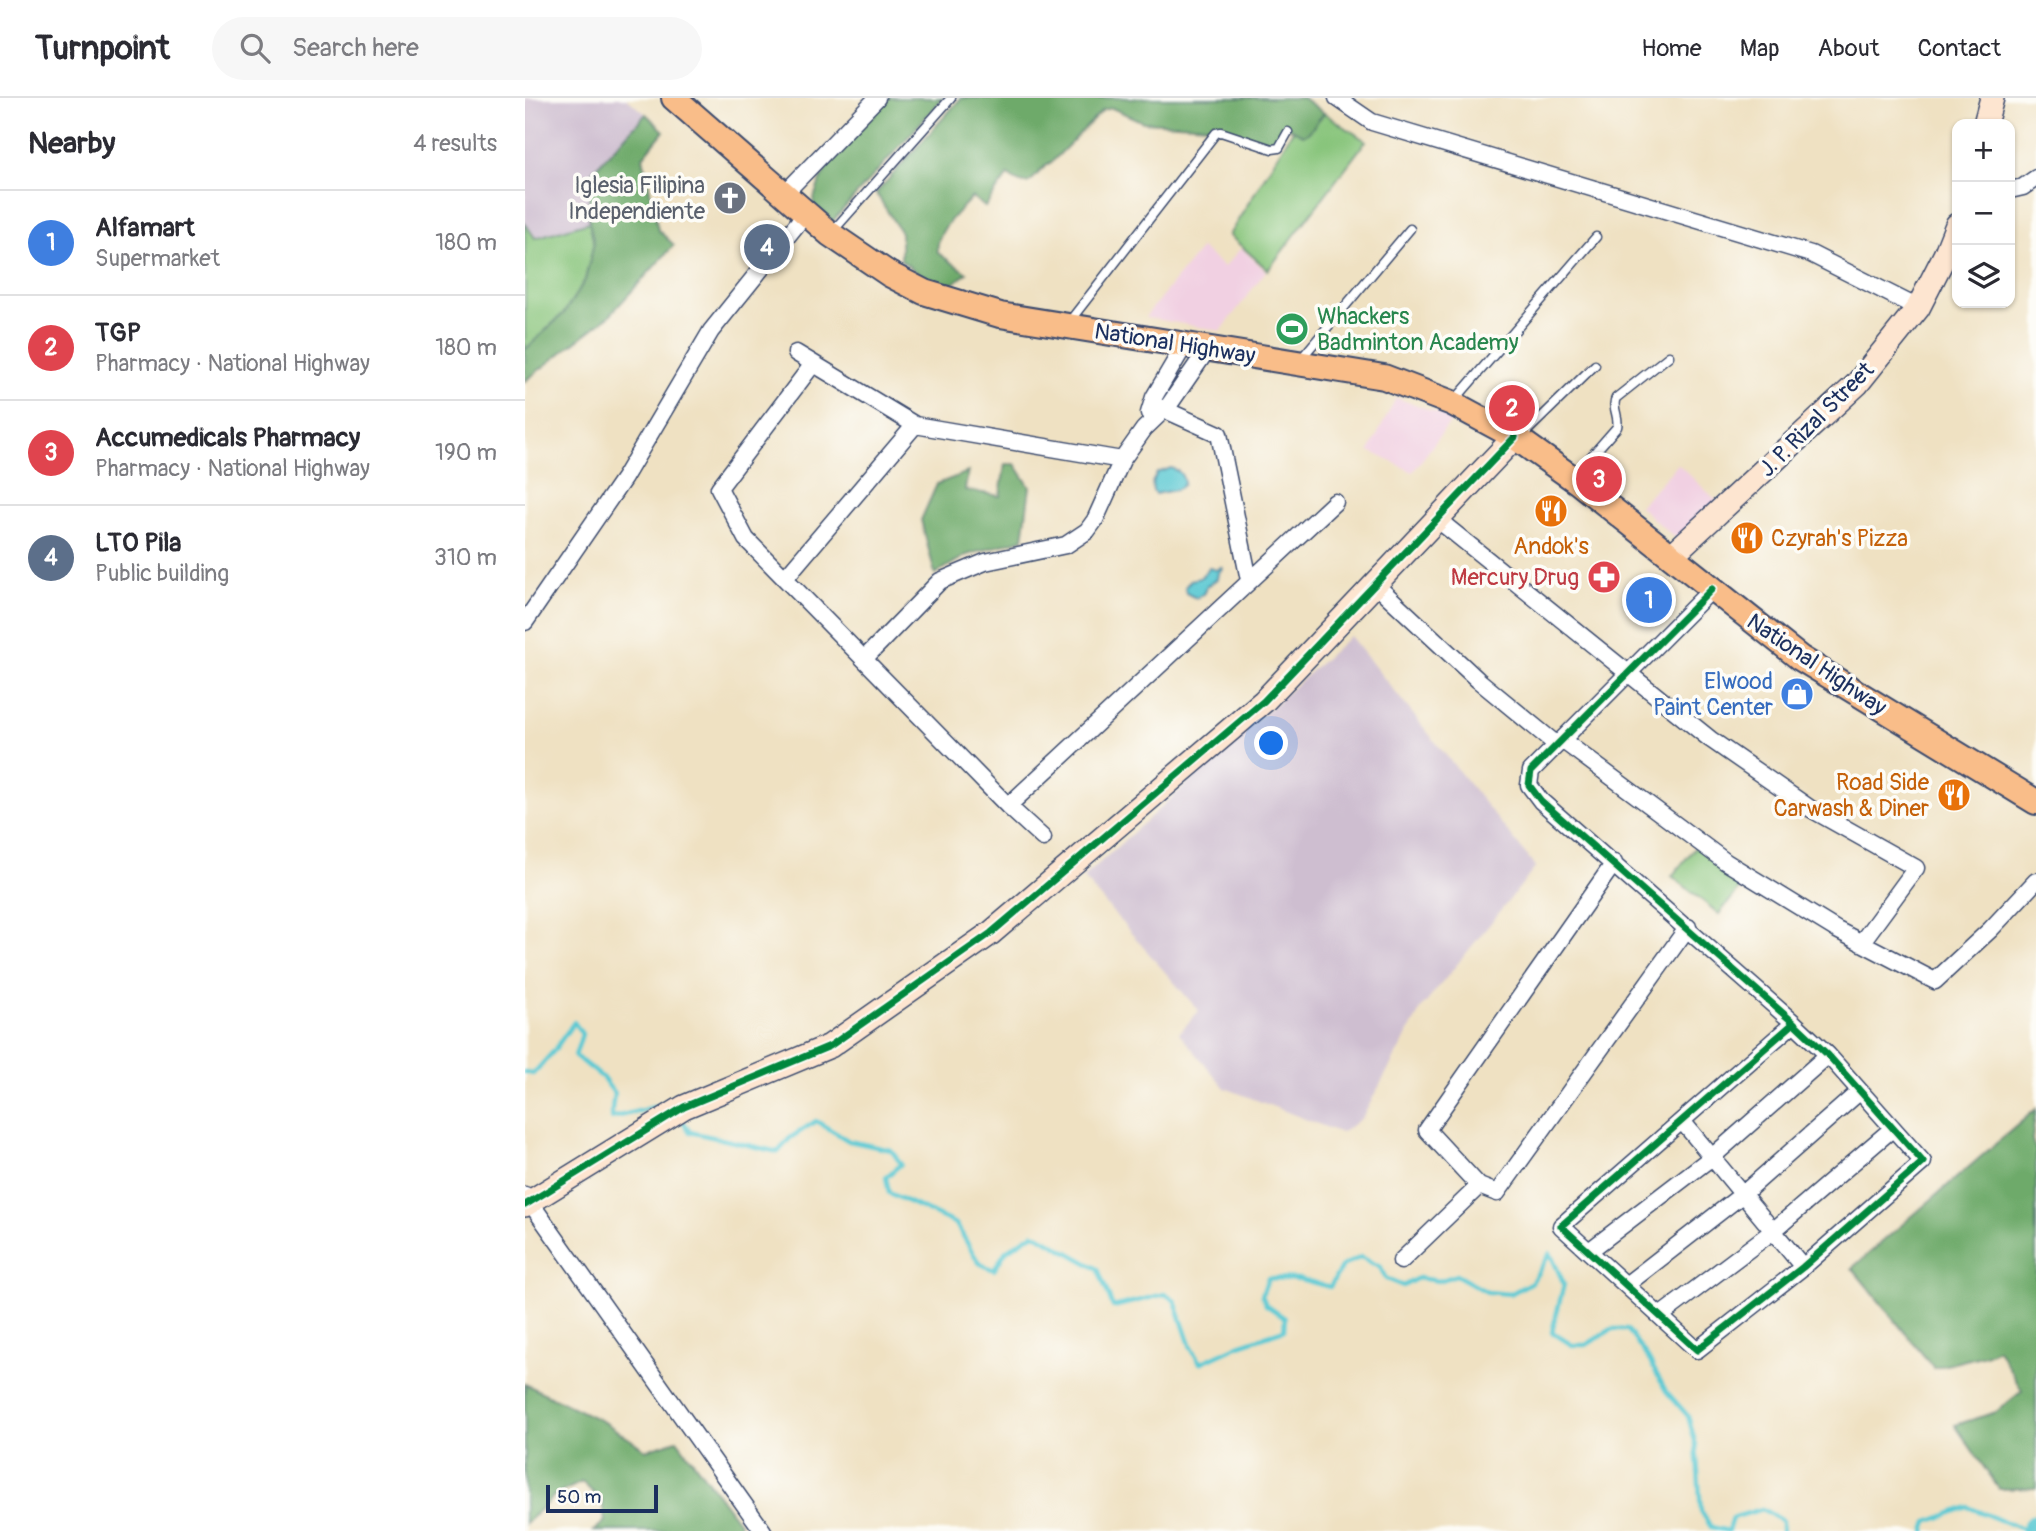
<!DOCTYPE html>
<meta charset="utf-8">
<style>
body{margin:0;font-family:Pangolin,sans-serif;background:#f7f7f7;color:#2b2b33}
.controls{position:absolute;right:21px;top:21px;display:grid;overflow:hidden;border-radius:14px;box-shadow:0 2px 5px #0004}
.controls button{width:63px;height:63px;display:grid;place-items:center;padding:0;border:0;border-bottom:2px solid #e1e1e2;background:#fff;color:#2b2b33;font:35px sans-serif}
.scale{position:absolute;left:21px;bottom:18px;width:112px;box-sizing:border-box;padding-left:7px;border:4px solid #1b2f5e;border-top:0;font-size:19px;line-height:24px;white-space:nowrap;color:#1b2f5e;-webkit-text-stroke:5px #fdfcf7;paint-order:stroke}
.you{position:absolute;left:747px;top:646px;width:24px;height:24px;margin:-18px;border:5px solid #fff;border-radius:50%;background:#1a73e8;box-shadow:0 0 0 10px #1a73e833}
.badge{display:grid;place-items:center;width:46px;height:46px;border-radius:50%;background:#ea580c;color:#fff;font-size:23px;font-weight:700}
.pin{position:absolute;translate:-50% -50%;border:4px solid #fff;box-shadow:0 2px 7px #0006}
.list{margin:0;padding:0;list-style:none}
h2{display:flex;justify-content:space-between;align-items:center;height:91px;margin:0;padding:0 28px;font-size:30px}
h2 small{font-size:23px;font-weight:400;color:#7c7c81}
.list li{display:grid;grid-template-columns:46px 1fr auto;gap:21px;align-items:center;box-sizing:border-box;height:105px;padding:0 28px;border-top:2px solid #e1e1e2}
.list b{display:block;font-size:26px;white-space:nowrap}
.list p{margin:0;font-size:23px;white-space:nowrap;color:#7c7c81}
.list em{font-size:23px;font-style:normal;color:#7c7c81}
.icon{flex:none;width:38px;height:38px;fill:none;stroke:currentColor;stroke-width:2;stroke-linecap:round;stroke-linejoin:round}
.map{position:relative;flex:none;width:1511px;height:1433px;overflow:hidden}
header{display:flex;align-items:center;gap:42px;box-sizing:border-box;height:98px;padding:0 35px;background:#fff;border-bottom:2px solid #e1e1e2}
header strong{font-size:33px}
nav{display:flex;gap:38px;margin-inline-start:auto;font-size:24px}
.search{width:490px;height:63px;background:#f7f7f7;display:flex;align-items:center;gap:18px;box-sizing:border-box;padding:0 24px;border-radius:38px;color:#7c7c81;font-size:26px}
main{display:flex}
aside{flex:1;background:#fff}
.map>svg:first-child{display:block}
.built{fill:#f1d0e2}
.industrial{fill:#cebed0}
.green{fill:#88c57b;stroke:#527a6c;stroke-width:2}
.forest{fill:#6eaa6b;stroke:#446c64;stroke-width:2}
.water{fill:#5cc9d3;stroke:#3c7c98;stroke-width:2}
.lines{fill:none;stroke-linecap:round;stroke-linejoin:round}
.stream{stroke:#5cc9d3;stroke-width:4.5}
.river{stroke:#5cc9d3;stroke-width:26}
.lane-casing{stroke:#3b4a6d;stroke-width:11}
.street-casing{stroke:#3b4a6d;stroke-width:19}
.secondary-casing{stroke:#3b4a6d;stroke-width:26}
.primary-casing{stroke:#3b4a6d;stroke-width:28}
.lane{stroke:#fff;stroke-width:8}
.street{stroke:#fff;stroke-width:16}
.secondary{stroke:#fde5d0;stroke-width:23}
.primary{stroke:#f9bd89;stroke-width:24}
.cycleway-casing{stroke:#fdfcf7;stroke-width:11}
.cycleway{stroke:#00873e;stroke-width:7}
.labels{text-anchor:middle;stroke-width:7;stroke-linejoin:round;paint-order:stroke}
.worship-label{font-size:23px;fill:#5b616d;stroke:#fdfcf7;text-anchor:end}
.leisure-label{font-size:23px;fill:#27864d;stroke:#fdfcf7;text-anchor:start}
.street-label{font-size:23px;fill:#1b2f5e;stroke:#fdfcf7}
.food-label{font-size:23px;fill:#c56008;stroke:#fdfcf7;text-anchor:start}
.health-label{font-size:23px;fill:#be3a42;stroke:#fdfcf7;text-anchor:end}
.shop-label{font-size:23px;fill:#366cbe;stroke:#fdfcf7;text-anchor:end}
</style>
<header>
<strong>Turnpoint</strong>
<div class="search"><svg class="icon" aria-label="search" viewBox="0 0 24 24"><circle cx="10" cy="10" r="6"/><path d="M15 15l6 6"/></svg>Search here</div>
<nav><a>Home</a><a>Map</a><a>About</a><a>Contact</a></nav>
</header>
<main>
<aside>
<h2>Nearby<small>4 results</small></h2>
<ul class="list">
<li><span class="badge" style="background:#3f7fe0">1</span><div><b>Alfamart</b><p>Supermarket</p></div><em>180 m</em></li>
<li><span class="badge" style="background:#e0444e">2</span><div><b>TGP</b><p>Pharmacy · National Highway</p></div><em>180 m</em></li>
<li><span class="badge" style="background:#e0444e">3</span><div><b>Accumedicals Pharmacy</b><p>Pharmacy · National Highway</p></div><em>190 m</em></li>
<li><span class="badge" style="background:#5c6f8a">4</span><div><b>LTO Pila</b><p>Public building</p></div><em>310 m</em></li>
</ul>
</aside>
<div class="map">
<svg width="1511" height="1433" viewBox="0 0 1511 1433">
<rect width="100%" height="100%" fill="#fdfcf7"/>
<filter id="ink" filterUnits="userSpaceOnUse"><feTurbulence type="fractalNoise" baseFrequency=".0143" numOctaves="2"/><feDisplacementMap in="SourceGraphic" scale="14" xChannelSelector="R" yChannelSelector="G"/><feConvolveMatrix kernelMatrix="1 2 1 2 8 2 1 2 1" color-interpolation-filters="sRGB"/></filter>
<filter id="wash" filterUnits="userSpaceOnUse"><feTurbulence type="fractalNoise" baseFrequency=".00686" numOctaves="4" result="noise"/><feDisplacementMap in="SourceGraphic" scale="28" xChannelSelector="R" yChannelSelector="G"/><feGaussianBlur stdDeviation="1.57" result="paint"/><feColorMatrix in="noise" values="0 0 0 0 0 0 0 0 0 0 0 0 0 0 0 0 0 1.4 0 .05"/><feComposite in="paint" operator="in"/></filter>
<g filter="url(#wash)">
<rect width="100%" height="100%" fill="#efe1c2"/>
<!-- built -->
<path class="built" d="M676,150l23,19 17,-19 25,23 -45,60 -76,-14z
M871,300l57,20 -40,54 -44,-21z
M1153,366l39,37 -36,35 -7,1 -35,-31z"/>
<!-- industrial -->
<path class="industrial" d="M0,0h101l20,16 -57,61v47l-55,16 -9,-15z
M825,538l186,231 -115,142 -59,109 -21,15 -116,-45 -46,-55 20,-22 -116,-133z"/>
<!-- green -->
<path class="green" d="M799,15l42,28 -98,129 -39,-35 64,-105 15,3z
M64,124l5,21 -9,37 -21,33 -39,37v-127l10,15z
M1173,746l47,38 -26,32 -47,-38z"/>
<!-- forest -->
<path class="forest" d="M360,0h58l-113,126 -18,-16c7,-45 43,-78 73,-110z
M436,0h342l21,15 -16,20 -5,2 -18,-9 -8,17 -8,1 -59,-18 -67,-4 -31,-14 -9,2 -50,51c-22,11 -18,34 -45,14l-23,32 -13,-10c-13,15 -38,34 -34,56l29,20 -14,11 -25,-3 -27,-21v-27l-25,-40z
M121,16l18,17 -21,26 15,73 16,15 -65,71 -84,65v-31l39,-37 21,-33 9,-37 -5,-21v-47z
M480,366h10l15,23 -7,52 -56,16 -32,19 -14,-54 16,-36 31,-12 -3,18 35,6z
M1511,1011l-4,31 4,11v337l-37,1 -44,-64 41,-13 26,-21 -24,-42 -13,6 -51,13 -82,-100z
M0,1286l81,39 40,27 31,-10 63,84 -7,7h-139l11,-10 -3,-20 -20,-19 -27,13 -30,29z"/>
<!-- water -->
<path class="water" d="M646,370c9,3 12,7 13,16 -6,8 -19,7 -28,10l-3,-3 -1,-8 5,-10z
M696,469l1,2 -4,4 -1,6 -10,7 -4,8 -7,4 -10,-5 -1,-6 6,-7 9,-2 9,-10 7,2z"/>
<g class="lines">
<!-- stream -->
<path class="stream" d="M0,974l8,2 20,-22 21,-30 8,12 -7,22 27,21 12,16 -3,25 59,-15 2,2
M156,1020l9,14 88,20 12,-14 26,-17 33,20 42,9 10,14 -15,13 3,16 67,31 23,39 15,7 12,-19 28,-18 64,36 15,38 52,-13 10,7 16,47 9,15 39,-18 45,-15 1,-12 -19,-13 -4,-10 6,-17 32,1 30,8 12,-21 19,-9 19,10 6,12 17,7 15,-8 21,3 17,-6 31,17 23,2 22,-12 18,-29 14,31 -12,48 20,13h14l26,-16h15l21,29 18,33 22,25 8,29 5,66 10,16 17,4
M1203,1433l4,-13 30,-9 20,12v10
M1400,1433l3,-9 40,-15 59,24"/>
<!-- river -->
<path class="river" d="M1509,1433l2,-4"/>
</g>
</g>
<g filter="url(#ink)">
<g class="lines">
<defs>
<path id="lane" d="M307,134l119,-134
M544,224l147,-189 5,-1 51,17 7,-1 9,-16
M775,262l110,-131
M929,303l142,-164
M995,340l75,-73
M1049,378l43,-49c3,-10 -6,-20 -1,-29l53,-42"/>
<path id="street" d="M812,0l35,24 439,132 107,54
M1485,92l13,-3 13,-9
M260,95l92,-95
M271,255l119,72 207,35
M288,266l-94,124 27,51 262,267 35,32
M627,306l67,30 30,146
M624,315l5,-16 30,-51
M912,421l273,220 101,70 105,59 -55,75
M260,480l130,-153
M851,487l102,95 79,65
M1187,491l-181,182 -2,14 12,16 253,222 34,32 95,107 -120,105 -106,83 -136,-124 233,-203
M0,524l99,-144 87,-147 95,-118
M340,560l75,-77 45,-19 81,-17 21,-14 8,-11 27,-60 22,-31 25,-24 38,-55
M1037,642l164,122 111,68 98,51 55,-51 46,-49
M483,708l327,-304
M1089,765l-187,267 52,56 18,7 191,-266
M1157,1023l121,146
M0,1097l238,336
M1064,1153l123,-94 116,-102
M876,1163l78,-75
M1101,1187l117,-91 117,-103
M1135,1218l113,-85 119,-102"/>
<path id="secondary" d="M1460,26l7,-26
M1146,458l186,-172 61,-76 27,-53 12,-30
M0,1107l159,-98 146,-61 161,-113 273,-232 251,-264"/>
<path id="primary" d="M149,0l156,136 59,40 35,18 76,23 384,62 68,26 63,34 63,45 222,176 236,144"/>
</defs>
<!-- lane casing -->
<use href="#lane" class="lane-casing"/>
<!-- street casing -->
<use href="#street" class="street-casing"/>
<!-- secondary casing -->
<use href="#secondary" class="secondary-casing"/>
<!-- primary casing -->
<use href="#primary" class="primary-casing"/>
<!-- lane -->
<use href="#lane" class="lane"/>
<!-- street -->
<use href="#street" class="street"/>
<!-- secondary -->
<use href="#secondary" class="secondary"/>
<!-- primary -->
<use href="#primary" class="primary"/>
<defs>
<path id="cycleway" d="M1187,491l-181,182 -2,14 12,16 253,222 34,32 95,107 -120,105 -106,83 -136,-124 233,-203
M0,1107l159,-98 146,-61 161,-113 273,-232 251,-264"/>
</defs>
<!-- cycleway casing -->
<use href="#cycleway" class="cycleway-casing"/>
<!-- cycleway -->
<use href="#cycleway" class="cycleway"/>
</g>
</g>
<!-- icons -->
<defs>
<symbol id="church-disc" viewBox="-11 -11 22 22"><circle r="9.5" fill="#6b7280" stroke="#fdfcf7"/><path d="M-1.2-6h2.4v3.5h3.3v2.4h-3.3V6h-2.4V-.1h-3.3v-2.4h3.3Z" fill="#fff"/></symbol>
<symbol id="stadium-disc" viewBox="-11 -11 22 22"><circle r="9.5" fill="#2e9e5b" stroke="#fdfcf7"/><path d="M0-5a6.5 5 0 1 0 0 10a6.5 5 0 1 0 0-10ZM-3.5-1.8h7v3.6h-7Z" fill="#fff"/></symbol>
<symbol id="restaurant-disc" viewBox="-11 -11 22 22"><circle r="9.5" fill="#e8710a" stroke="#fdfcf7"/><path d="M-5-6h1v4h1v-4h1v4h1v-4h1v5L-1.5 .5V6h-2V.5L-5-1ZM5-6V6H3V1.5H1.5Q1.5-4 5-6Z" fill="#fff"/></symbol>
<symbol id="pharmacy-disc" viewBox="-11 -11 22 22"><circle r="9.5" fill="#e0444e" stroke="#fdfcf7"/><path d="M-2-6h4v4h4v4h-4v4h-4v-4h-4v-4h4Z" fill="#fff"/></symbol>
<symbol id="shop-disc" viewBox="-11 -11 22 22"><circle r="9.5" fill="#3f7fe0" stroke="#fdfcf7"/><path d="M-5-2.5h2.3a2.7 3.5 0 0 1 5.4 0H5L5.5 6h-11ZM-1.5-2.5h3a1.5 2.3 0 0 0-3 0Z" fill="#fff"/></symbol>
</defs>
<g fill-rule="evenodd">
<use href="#church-disc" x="186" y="81" width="38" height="38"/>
<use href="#stadium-disc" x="748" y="212" width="38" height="38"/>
<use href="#restaurant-disc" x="1007" y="394" width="38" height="38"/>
<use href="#restaurant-disc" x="1203" y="421" width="38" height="38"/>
<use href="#pharmacy-disc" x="1060" y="460" width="38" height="38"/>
<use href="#shop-disc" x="1253" y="577" width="38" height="38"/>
<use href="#restaurant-disc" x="1410" y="678" width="38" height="38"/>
</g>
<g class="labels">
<!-- worship labels -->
<g class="worship-label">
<text x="180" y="95">Iglesia Filipina<tspan x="180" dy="26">Independiente</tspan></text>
</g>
<!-- leisure labels -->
<g class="leisure-label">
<text x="792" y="226">Whackers<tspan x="792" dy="26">Badminton Academy</tspan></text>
</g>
<!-- street labels -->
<g class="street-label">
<text transform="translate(650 245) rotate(9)" y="8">National Highway</text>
<text transform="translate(1291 321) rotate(-45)" y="8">J. P. Rizal Street</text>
<text transform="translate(1292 566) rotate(34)" y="8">National Highway</text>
</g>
<!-- food labels -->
<g class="food-label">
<text x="1246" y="448">Czyrah's Pizza</text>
<text x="1026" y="456" text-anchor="middle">Andok's</text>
<text x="1404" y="692" text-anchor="end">Road Side<tspan x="1404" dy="26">Carwash &amp; Diner</tspan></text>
</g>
<!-- health labels -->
<g class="health-label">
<text x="1054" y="487">Mercury Drug</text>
</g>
<!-- shop labels -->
<g class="shop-label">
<text x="1248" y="591">Elwood<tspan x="1248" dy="26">Paint Center</tspan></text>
</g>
</g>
</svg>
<div class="controls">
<button>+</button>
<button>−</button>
<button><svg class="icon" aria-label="layers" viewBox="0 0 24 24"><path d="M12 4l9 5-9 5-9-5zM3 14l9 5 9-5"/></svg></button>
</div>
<div class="scale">50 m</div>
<div class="you"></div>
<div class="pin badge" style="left:1124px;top:502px;background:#3f7fe0">1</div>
<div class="pin badge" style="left:987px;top:310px;background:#e0444e">2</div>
<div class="pin badge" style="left:1074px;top:381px;background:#e0444e">3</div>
<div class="pin badge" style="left:242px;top:149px;background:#5c6f8a">4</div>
</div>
</main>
